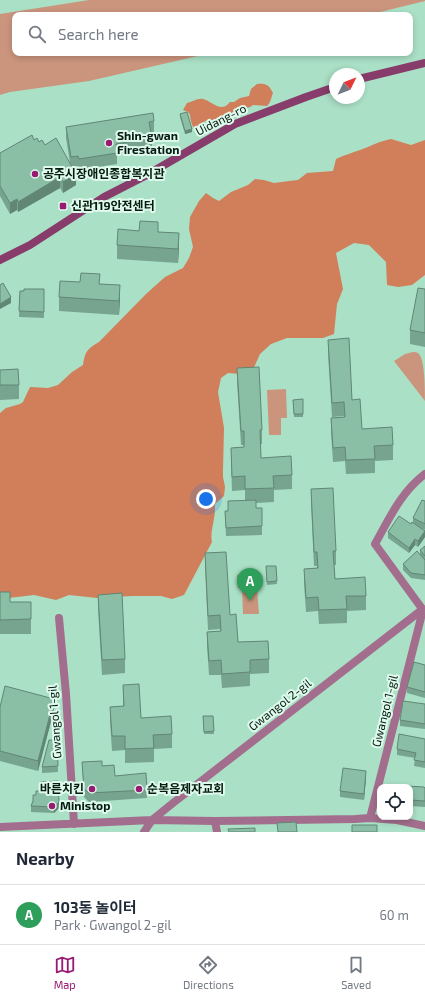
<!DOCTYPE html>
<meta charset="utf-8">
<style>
body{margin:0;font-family:"Exo 2","Noto Sans KR",sans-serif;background:#f2f2f3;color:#1f2937}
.controls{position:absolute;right:12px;bottom:12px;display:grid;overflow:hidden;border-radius:8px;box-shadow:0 2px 6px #0003}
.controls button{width:36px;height:36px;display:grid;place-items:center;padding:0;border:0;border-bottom:1px solid #e0e1e3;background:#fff;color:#1f2937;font:20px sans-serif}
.compass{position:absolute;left:329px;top:68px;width:36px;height:36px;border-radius:50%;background:#fff;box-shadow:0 2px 6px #0003;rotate:47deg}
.you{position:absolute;left:206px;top:499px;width:14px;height:14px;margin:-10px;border:3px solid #fff;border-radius:50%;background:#1a73e8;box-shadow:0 0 0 6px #1a73e833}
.badge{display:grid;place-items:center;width:26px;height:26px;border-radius:50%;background:#981a72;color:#fff;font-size:13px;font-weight:700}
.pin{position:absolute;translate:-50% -33px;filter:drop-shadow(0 1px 2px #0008)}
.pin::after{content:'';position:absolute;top:21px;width:14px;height:12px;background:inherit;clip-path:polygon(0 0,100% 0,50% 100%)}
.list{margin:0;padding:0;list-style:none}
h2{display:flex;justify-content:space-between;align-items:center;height:52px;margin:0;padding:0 16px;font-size:17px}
h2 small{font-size:13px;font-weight:400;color:#747a83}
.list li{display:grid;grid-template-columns:26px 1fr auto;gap:12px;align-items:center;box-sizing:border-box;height:60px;padding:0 16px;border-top:1px solid #e0e1e3}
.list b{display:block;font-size:15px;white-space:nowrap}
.list p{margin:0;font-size:13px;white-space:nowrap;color:#747a83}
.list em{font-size:13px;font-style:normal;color:#747a83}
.icon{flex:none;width:22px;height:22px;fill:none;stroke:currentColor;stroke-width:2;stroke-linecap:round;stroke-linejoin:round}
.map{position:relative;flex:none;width:425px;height:832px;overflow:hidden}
.search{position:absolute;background:#fff;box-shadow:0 2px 6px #0003;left:12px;right:12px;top:12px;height:44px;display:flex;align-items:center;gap:10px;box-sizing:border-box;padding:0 14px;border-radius:8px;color:#747a83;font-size:15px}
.sheet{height:112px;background:#fff}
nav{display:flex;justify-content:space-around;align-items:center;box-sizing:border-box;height:56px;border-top:1px solid #e0e1e3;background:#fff;font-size:11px;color:#747a83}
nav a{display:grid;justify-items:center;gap:2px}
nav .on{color:#981a72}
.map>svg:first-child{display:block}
.green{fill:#cb957d}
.forest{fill:#d17e5a}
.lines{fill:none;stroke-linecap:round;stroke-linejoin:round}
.street{stroke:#a36e8d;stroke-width:8}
.secondary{stroke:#873c6b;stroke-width:8}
.wall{fill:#77a48f}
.shaded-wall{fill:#618674}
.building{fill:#8abfa6;stroke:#618674}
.poi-dot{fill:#981a72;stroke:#dffaec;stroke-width:1.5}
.labels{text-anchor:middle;stroke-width:4;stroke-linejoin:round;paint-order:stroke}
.street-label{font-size:12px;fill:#051a11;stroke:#dffaec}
.poi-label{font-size:12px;font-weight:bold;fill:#051a11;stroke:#dffaec;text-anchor:start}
</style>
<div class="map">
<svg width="425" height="832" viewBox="0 0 425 832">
<rect width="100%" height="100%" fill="#aae0c6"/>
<!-- green -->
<path class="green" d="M89,0h336v1l-57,14h-353v38h196l-122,28 -79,11 -10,3v-81z
M413,352c2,0 4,0 6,2 6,7 6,36 6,47l-31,-40 11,-7z
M286,389l1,29h-6v17h-12l-2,-45z
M237,575h19l3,39h-16l-1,-26h-4z"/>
<!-- forest -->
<path class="forest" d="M257,84c9,-1 12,1 16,9 -2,5 -2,9 -6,13l-14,-1 -3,2 -7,2 -1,3c-7,2 -11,1 -14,8 -14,5 -21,-8 -30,10l-4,-1c-2,-4 -4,-10 -4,-14l-2,-3 -5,-2 4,-7c5,-1 11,-5 16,-4 9,2 18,15 27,3h4l6,-4 9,-2 2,-7z
M391,139l20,6 14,-5v135l-13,10 -14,2 -11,-2 -1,-23 -17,-17 -15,-2 -18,10 7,36 -6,15 -3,30 -11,4h-36l-16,6 -11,10 -8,18 -11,2 -13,-1 -7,5 -3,14 6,36 -1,42v7l2,10 -1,9 -9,8c0,5 0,10 -1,14 -1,9 -4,16 -2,24l-28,53 -12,4 -11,-3h-29l-35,2 -28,-3 -13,5 -22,-5 -34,4v-186l6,-5 14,-4 3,-2 7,-15 18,1 10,-3 14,-13 11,-7c2,-13 4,-16 16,-23l47,-48 19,-17 18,-9 6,-10 4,-11 -4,-18 1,-12 9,-16 7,-8 7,5 6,3 12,-9 17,-7 7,-6 9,1 10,3 15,-2 9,-1 9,-7 26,-2 3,-12c8,-4 16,-6 24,-9 11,-4 20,-9 31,-11z"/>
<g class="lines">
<!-- street -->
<path class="street" d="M59,618l7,76 8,130
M370,818l53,-208 -48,-66c14,-25 26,-52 50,-70
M215,821l2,11
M0,827l152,-7 63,1 140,-2 15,-1 27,2 28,6
M144,832l8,-12 21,-17 250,-194"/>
<!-- secondary -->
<path class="secondary" d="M359,79l66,-16
M0,260l30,-15 74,-48 41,-21 90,-52 71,-27 29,-10"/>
</g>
<!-- wall -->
<path class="wall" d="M180,114l12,18 -7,2 -5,-17z
M154,121v11h-3l1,6v10l-35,6v10l-38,6 -1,-4 -6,1 4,18 -13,8 -3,-5 -42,24 -1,-2 -7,4 -10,-18v-43l34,-13 11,5 25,18 -4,-25v-11z
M158,232l21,15 -1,16 -61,-4v-14z
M80,282l20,2 20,15 -1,16 -60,-4v-14z
M44,289v29l-25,-1 1,-26z
M425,289v58l-15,-3v-14z
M328,340l24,60 10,29 31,16v15l-18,1v12l-29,1 -1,-13 -12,1 -2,-30v-14l13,-1v-1l-12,1 -4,-63z
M237,368l25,62v14h-2l1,14 31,17v14l-18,1v12l-18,1v5l6,18v9l-36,1 -1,-25h3v-10h17v-11l-13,1 -1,-29v-14l13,-1v-2h-3l-4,-63z
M0,370l19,15v14l-19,1z
M303,399v18h-9l-1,-17z
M311,489l25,62v14h-2l1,14 31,17v14l-19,1v12l-28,1 -1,-13 -12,1 -2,-29v-14l13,-1v-2h-3l-3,-63z
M425,501v29l-5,-3 5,4v6l-7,10 -3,-2 -6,8 -21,-15v-6l23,-8 2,-2v-4z
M425,546v34l-14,-2 -8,-8v-6l17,-9v-5z
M205,553l25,62 8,27 31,17v14l-19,1v12l-28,2 -1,-13h-12l-2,-29v-14l13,-1v-2l-12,1 -3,-63z
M266,566h10l1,18 -10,1z
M0,592l10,10 21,17v15h-31z
M98,595l27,64v14l-23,2 -4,-66z
M425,665v33l-18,-5v-6z
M123,685l18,33 31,16v14l-18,1v13l-29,1v-13l-13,1 -2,-30v-14l13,-1z
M425,704v25l-25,-3v-6z
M0,707l54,3 -16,61 -38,-10z
M203,716h10l1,18h-10z
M425,739v29l-11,-2 1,-8 -18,-3v-6z
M57,740l1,32 -16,1v-6z
M82,762l20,4 13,10 32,14v8l-58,4 -5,-5z
M366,777l-2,23 -24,-3v-6z
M410,787l15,1v19l-15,-1z
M33,801l26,7 -5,5 -23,-1v-6z"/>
<!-- shaded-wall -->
<path class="shaded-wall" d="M192,129v3l-7,2v-3z
M76,174v11l-13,8v-11z
M60,177v11l-42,24v-10z
M17,199v11l-7,4v-11z
M179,233v14l-1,16v-14z
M120,285v14l-1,16v-14z
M11,297v6l-11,6v-5z
M425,531v6l-7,10v-6z
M415,539v6l-6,8v-5z
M54,699v11l-16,61v-10z
M366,771v6l-2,23v-6z
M59,802v6l-5,5v-6z"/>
<!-- building -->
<path class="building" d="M187,112l5,17 -7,2 -5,-17z
M153,113l1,8 -5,1 3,16 -36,6 1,9 -38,6 -1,-3 -7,1 -5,-30z
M32,135l2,5 3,-2 2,4 3,-2 3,5 11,-7 20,36 -13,8 -3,-5 -42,25 -1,-3 -7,4 -10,-17v-33z
M140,221l18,1v10l21,1 -1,16 -61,-4 1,-16 21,2z
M81,273l19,1 -1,10 21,1 -1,16 -60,-4 1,-16 20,1z
M3,283l8,14 -11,7v-19z
M418,288l7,1v44l-15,-3z
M24,289h20v23l-25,-1 1,-20h4z
M349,338l3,62 8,-1 2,30 30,-2 1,18 -19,1 1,13 -29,1 -1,-13 -12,1 -2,-30 14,-1 -1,-15 -12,1 -4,-63z
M259,367l3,63h-2l1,28 30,-2 1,19 -19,1 1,12 -29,1v-13l-13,1 -1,-29 13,-1v-16h-3l-4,-63z
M18,369l1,16h-19v-15z
M303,399v15h-9l-1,-14z
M333,488l3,63h-3l2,28 30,-2 1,19h-20l1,13 -28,1 -1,-13 -12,1 -2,-29 14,-1 -1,-16h-3l-3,-63z
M256,500v8h6v18l-36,2 -1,-17h3v-10z
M422,500l3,1v23l-12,-6z
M399,516l12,8 1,-2 13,9 -7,10 -3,-2 -6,9 -21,-16z
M425,546v10l-5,-6z
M417,551l8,9v15l-14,-2 -8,-9z
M226,552l4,63 6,-1 2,28 30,-1 1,18 -19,1v12l-28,2 -1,-14 -12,1 -2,-29 14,-1 -1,-16 -12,1 -3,-63z
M266,566h10l1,15 -10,1z
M0,592h10v10h21v17l-31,1z
M122,593l3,66 -23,1 -4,-65z
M414,662l11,3v27l-18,-5z
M139,684l2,34 30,-2 1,18 -19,1 1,13 -29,1v-13h-13l-2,-29 14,-1 -1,-21z
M5,686l49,13 -16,62 -38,-10v-44z
M403,701l22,3v20l-25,-4z
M203,716h10l1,15 -10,1z
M399,734l26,5v23l-11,-2 2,-7 -19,-4z
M49,740h8l1,26 -16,1z
M102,761v5l12,-1 1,11 31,-3 1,17 -58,3 -5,-4 -2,-27z
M343,768l23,3 -2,23 -24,-3z
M58,781l1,21 -5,5 -23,-1 2,-5v-6h3v-4h4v-9z
M389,785l35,2 1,1v13l-15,-1v-13h-21z
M296,822l1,10h-19l-1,-9z
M352,825h25v7h-25z
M255,828v4h-26l-1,-3z"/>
<!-- markers -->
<g class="poi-dot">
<circle cx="109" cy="143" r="4"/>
<circle cx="35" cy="174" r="4"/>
<rect x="59" y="202" width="8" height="8" rx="2"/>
<circle cx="92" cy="789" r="4"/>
<circle cx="139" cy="789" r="4"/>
<circle cx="52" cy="806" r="4"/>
</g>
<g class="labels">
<!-- street labels -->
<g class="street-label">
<text transform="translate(221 120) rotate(-27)" y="4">Uidang-ro</text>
<text transform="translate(280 705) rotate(-38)" y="4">Gwangol 2-gil</text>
<text transform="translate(385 711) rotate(-76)" y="4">Gwangol 1-gil</text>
<text transform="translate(55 722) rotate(-94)" y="4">Gwangol 1-gil</text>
</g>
<!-- poi labels -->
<g class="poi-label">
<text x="117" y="140">Shin-gwan<tspan x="117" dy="14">Firestation</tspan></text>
<text x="43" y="178">공주시장애인종합복지관</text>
<text x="71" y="210">신관119안전센터</text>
<text x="84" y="793" text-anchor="end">바른치킨</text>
<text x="147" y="793">순복음제자교회</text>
<text x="60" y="810">Ministop</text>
</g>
</g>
</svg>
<div class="controls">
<button><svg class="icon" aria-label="locate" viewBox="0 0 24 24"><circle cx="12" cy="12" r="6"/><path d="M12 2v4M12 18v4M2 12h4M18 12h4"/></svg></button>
</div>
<svg class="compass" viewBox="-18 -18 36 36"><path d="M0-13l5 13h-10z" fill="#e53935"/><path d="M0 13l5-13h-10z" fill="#747a83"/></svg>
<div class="you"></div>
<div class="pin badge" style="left:250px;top:601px;background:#2e9e5b">A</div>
<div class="search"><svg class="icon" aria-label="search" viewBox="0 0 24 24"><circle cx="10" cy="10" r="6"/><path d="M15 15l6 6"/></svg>Search here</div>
</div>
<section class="sheet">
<h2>Nearby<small></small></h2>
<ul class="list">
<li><span class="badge" style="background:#2e9e5b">A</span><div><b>103동 놀이터</b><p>Park · Gwangol 2-gil</p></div><em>60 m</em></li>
</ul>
</section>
<nav>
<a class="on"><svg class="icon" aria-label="map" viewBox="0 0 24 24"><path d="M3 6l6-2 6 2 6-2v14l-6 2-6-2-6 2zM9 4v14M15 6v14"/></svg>Map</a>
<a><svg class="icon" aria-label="directions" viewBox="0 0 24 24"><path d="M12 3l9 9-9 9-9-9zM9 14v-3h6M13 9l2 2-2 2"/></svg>Directions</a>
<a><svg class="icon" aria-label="saved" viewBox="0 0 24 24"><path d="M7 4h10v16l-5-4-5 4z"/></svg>Saved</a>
</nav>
